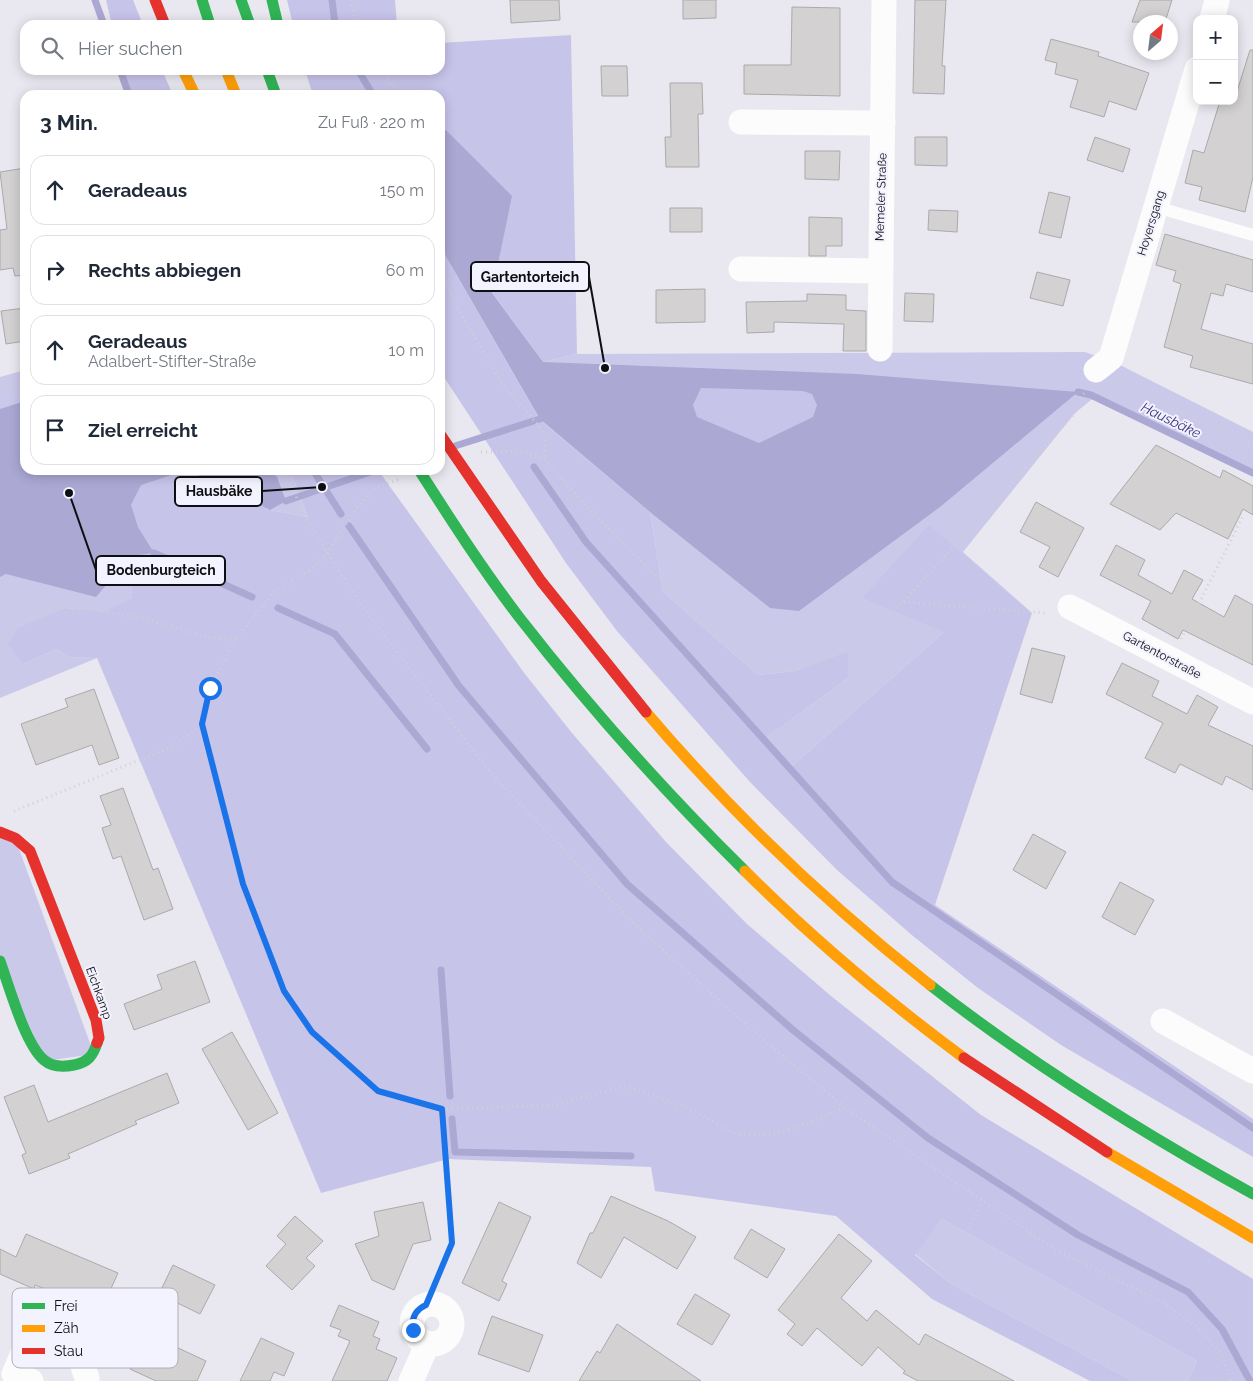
<!DOCTYPE html>
<html lang="de">
<meta charset="utf-8">
<style>
body{margin:0;font-family:Raleway,sans-serif;background:#f6f6f7;color:#1f2937}
.controls{position:absolute;right:15px;top:15px;display:grid;overflow:hidden;border-radius:10px;box-shadow:0 2px 12px #0003}
.controls button{width:45px;height:45px;display:grid;place-items:center;padding:0;border:0;border-bottom:1px solid #e0e1e3;background:#fff;color:#1f2937;font:25px sans-serif}
.compass{position:absolute;left:1133px;top:15px;width:45px;height:45px;border-radius:50%;background:#fff;box-shadow:0 2px 12px #0003;rotate:28deg}
.stop{position:absolute;width:15px;height:15px;margin:-11px;border:4px solid #1a73e8;border-radius:50%;background:#fff}
.stop.end{background:#1a73e8;border-color:#fff;box-shadow:0 1px 5px #0008}
.list{margin:0;padding:0;list-style:none}
h2{display:flex;justify-content:space-between;align-items:center;height:65px;margin:0;padding:0 20px;font-size:21px}
h2 small{font-size:16px;font-weight:400;color:#747a83}
.list li{display:grid;grid-template-columns:32px 1fr auto;gap:15px;align-items:center;box-sizing:border-box;height:70px;margin:0 10px 10px;padding:0 10px;border:1px solid #e0e1e3;border-radius:15px}
.list b{display:block;font-size:19px;white-space:nowrap}
.list p{margin:0;font-size:16px;white-space:nowrap;color:#747a83}
.list em{font-size:16px;font-style:normal;color:#747a83}
.icon{flex:none;width:28px;height:28px;fill:none;stroke:currentColor;stroke-width:2;stroke-linecap:round;stroke-linejoin:round}
.map{position:relative;flex:none;width:1253px;height:1381px;overflow:hidden}
.search{position:absolute;background:#fff;box-shadow:0 2px 12px #0003;left:20px;top:20px;width:425px;height:55px;display:flex;align-items:center;gap:12px;box-sizing:border-box;padding:0 18px;border-radius:15px;color:#747a83;font-size:19px}
.panel{position:absolute;background:#fff;box-shadow:0 2px 12px #0003;left:20px;top:90px;width:425px;height:385px;border-radius:15px}
.map>svg:first-child{display:block}
.green{fill:#cbc9ea}
.forest{fill:#c7c4ea}
.water{fill:#aba8d4;fill-rule:evenodd}
.lines{fill:none;stroke-linecap:round;stroke-linejoin:round}
.stream{stroke:#aba8d4;stroke-width:7}
.building{fill:#d3d1d2;stroke:#aba9ab}
.path{stroke:#d0d0d3;stroke-width:3;stroke-dasharray:1 4;stroke-linecap:butt}
.lane{stroke:#fcfcfd;stroke-width:12}
.street{stroke:#fcfcfd;stroke-width:25}
.fast{stroke:#30b455;stroke-width:11}
.slow{stroke:#ff9f0a;stroke-width:11}
.jam{stroke:#e5322d;stroke-width:11}
.route{stroke:#1a73e8;stroke-width:6}
.labels{text-anchor:middle;stroke-width:4;stroke-linejoin:round;paint-order:stroke}
.street-label{font-size:12px;fill:#0f0e13;stroke:#f3f3ff}
.water-label{font-size:14px;font-style:italic;fill:#3f327b;stroke:#f3f3ff}
.key{fill:#f3f3ff;stroke:#afaeb8;stroke-width:1}
.key-label{font-size:14px;fill:#0f0e13}
.leader{fill:none;stroke:#0f0e13;stroke-width:2}
.callout-dot{fill:#0f0e13;stroke:#f3f3ff;stroke-width:2}
.callout{fill:#f3f3ff;stroke:#0f0e13;stroke-width:2}
.callout-label{font-size:14px;text-anchor:middle;font-weight:bold;fill:#0f0e13}
</style>
<div class="map">
<svg width="1253" height="1381" viewBox="0 0 1253 1381">
<rect width="100%" height="100%" fill="#e9e8f0"/>
<!-- green -->
<path class="green" d="M446,130l67,66 -21,96 51,70 34,-8 508,-2 31,11 137,69v40l-152,-75 -10,3 -16,13 -112,139 69,61 -103,-87 15,106 -154,136 -24,-30 82,-60v-25l-53,18 -37,4 -95,-83 -13,-80 -110,-92 -100,-174v-113z
M25,370v100h265l18,47 -38,-7 -83,-40 -49,57 16,26 -23,3 1,41 -26,16 -40,-5 -43,56 34,-15 10,8 30,1 -97,40v-321z
M0,832l15,6 79,216 -49,7 -45,-100z
M942,1219l255,142 -9,20h-55l-180,-96 -38,-31z"/>
<!-- forest -->
<path class="forest" d="M106,0h27l10,25h-31z
M287,0h108l2,25h-104z
M571,35l6,319 -34,8 -51,-70 20,-96 -66,-66 -6,3v-38h-127l-8,-25h135v-27z
M122,70h40l11,25h-45z
M440,246l100,174 110,92 13,80 95,83 37,-4 53,-19v26l-82,60 24,30 154,-136 -82,-34 67,-73 103,88 -97,292 318,214v38l-192,-112 -83,-57 -65,-52 -76,-66 -87,-88 -133,-151 -51,-68 -126,-192z
M701,388l102,3 9,3 5,11 -4,12 -54,26 -62,-26 -4,-12z
M187,470l83,40 38,7 -18,-47h88l147,204 47,59 94,109 81,82 84,72 150,119 272,164v102h-65l9,-20 -255,-142 -27,36 38,30 180,96h-43l-158,-82 -96,-83 -181,-25 -4,-24 -203,-8 -127,34 -224,-535 -30,-1 -10,-8 -34,15 -15,-20 10,-16 48,-20 40,4 26,-15 -1,-41 22,-4 -15,-25 -7,-22 10,-20z"/>
<!-- water -->
<path class="water" d="M446,130l66,66 -20,97 51,69 314,12 221,18 -138,115 -141,104 -29,-3 -120,-96 -110,-93 -100,-173v-113zM701,388l102,3 9,3 5,11 -4,12 -54,26 -62,-26 -4,-12z
M22,402h3v68h245l7,7 9,24 -16,9 -83,-40 -46,15 -10,20 7,22 16,26 -23,3 -35,41 -90,-23 -6,3v-168z"/>
<g class="lines">
<!-- stream -->
<path class="stream" d="M95,0l9,25
M332,0l3,25
M120,70l9,25
M358,70l15,25
M1078,392l13,3 162,78
M455,446l85,-27
M534,467l52,75 306,340 361,246
M313,470l28,44
M286,501l90,-31
M349,526l110,160 168,198 166,146 135,108 150,97 110,57 34,37 28,52
M154,553l98,44
M278,608l57,26 92,115
M441,970l9,126
M452,1119l3,33 176,4"/>
</g>
<!-- building -->
<path class="building" d="M510,0h49l1,20 -49,3z
M683,0h33v18l-33,1z
M915,0h31l-4,66h3l-1,28 -31,-1z
M1140,0h32l-7,22h-33z
M792,7l48,1v88l-96,-2v-29h47z
M1051,39l48,13 -1,4 51,17 -13,37 -27,-9 -5,16 -34,-10 8,-27 -23,-6 2,-11 -12,-3z
M1250,50h3v127l-8,35 -46,-12 3,-13 -17,-4 8,-33 11,3 16,-52h14z
M601,66h26l1,30h-26z
M670,83h32l1,31h-5l1,53h-33l-1,-30h6z
M915,137h32v29l-32,-1z
M1095,137l35,12 -7,23 -36,-12z
M805,151h35l-1,29 -34,-1z
M25,168v107l-10,1 -2,-8 -13,2v-40l7,-1 -7,-57z
M1049,192l21,5 -9,41 -22,-5z
M670,208h32v24h-32z
M929,210l29,1 -1,21 -29,-2z
M809,217l33,1v28h-16v10h-17z
M1165,234l88,26v32l-27,-8 -3,12 -12,-3 -10,36 52,15v40l-63,-17 3,-11 -29,-9 17,-63 -8,-3 3,-10 -20,-6z
M1037,272l33,8 -7,26 -33,-8z
M705,289v33l-49,1v-33z
M905,293l29,1 -1,28 -29,-1z
M807,294l39,1v15l20,1v40h-23l1,-27 -70,-2v10l-27,1 -1,-31 61,-1z
M25,308v33l-19,3 -5,-33z
M1156,445l64,33 3,-8 30,16v29l-10,-6 -15,30 -52,-26 -16,17 -50,-26z
M1036,502l48,26 -26,49 -19,-10 11,-20 -30,-15z
M1116,545l29,15 -7,15 34,19 12,-24 19,10 -11,19 32,18 11,-22 18,10v60l-70,-35 -5,9 -36,-20 9,-18 -51,-26z
M1032,648l33,8 -13,47 -32,-9z
M1122,663l37,18 -7,15 35,18 10,-19 21,12 -10,18 45,21v44l-27,-14 -4,9 -42,-21 -5,9 -30,-15 18,-35 -57,-29z
M94,689l25,69 -20,7 -7,-20 -56,20 -15,-41 47,-17 -3,-8z
M123,788l30,82 5,-2 15,41 -29,11 -23,-64 -8,3 -11,-31 9,-3 -11,-29z
M1033,834l33,18 -20,37 -33,-19z
M1120,882l34,18 -19,35 -33,-18z
M195,961l15,41 -76,28 -10,-26 38,-15 -5,-14z
M232,1032l46,81 -30,17 -46,-81z
M167,1073l12,30 -44,18 2,3 -69,30 2,4 -41,16 -7,-19 4,-2 -22,-56 30,-12 14,37z
M611,1196l57,25 28,16 -19,32 -53,-32 -23,41 -24,-15 13,-30h3z
M423,1202l8,38 -18,4 -19,46 -22,-10 -17,-36 24,-8 -5,-24z
M499,1202l32,15 -29,64 5,3 -8,17 -37,-18z
M295,1216l28,25 -17,17 9,8 -23,24 -26,-24 20,-22 -9,-8z
M751,1229l34,20 -18,29 -33,-20z
M26,1234l92,39 -21,47 -25,-11 4,-8 -41,-16 -1,4 -34,-15v-25l16,8z
M839,1234l33,27 -31,37 26,23 9,-11 43,35 6,-11 89,47h-96l-15,-8 2,-2 -27,-24 -16,19 -45,-38 -15,18 -15,-12 8,-10 -17,-14z
M173,1265l42,20 -15,29 -41,-20z
M695,1294l35,21 -18,30 -35,-21z
M339,1305l40,17 -6,14 7,3 -4,10 21,9 -10,23h-55l18,-40 -12,-5 3,-6 -11,-4z
M492,1316l51,19 -14,37 -51,-18z
M617,1324l84,57h-122l18,-30 3,2z
M146,1333l60,28 -9,20h-41l-26,-12z
M261,1338l33,15 -10,23 -10,-4 -4,9h-30z"/>
<g class="lines">
<!-- path -->
<path class="path" d="M351,0l6,25
M383,70l16,25
M440,272l17,35 46,78 36,41 7,16 -2,16
M1118,381l135,65
M0,387l25,-5
M481,452l38,-1 25,7 38,44 117,117 50,42 16,8 19,1 38,-11 30,-16 51,-41 172,-189 10,-22
M283,470l6,10 15,35 56,89 130,168 141,149 121,109 92,77 212,143 106,52 33,23 27,30 9,26
M398,480l-21,7 -18,18 -31,47 -15,16 -40,25 -37,46 -26,49 -8,36 41,160 41,107 28,41 66,59 64,18 10,134 -26,62
M904,602l143,11
M0,635l34,-19 20,-9 44,3 49,9 59,18 30,2
M1181,639l63,-125
M14,811l160,-65 28,-22
M442,1109l114,-4 69,-19 65,23 46,25 36,1 47,-16 25,-12
M966,1233l16,-31"/>
<!-- lane -->
<path class="lane" d="M1156,207l97,28"/>
<!-- street -->
<path class="street" d="M1212,19l5,-19
M741,122l142,1
M741,269l138,2
M880,349l4,-349
M1096,370l15,-12 86,-289
M1070,607l183,95
M1163,1021l90,50
M412 1324a20 20 0 1 1 40 0a20 20 0 1 1-40 0Z
M31,1381l-17,-7 21,-48 40,17 12,35
M411,1381l16,-36"/>
<!-- fast -->
<path class="fast" d="M202,0l8,25
M241,0l9,25
M272,0l6,25
M267,70l9,25
M419,470c32,50 64,100 100,147 70,90 145,174 226,254
M0,961c9,25 25,83 44,99 8,7 20,7 30,5 14,-3 19,-9 23,-22
M930,985c101,79 211,147 323,209"/>
<!-- slow -->
<path class="slow" d="M183,70l12,25
M226,70l10,25
M646,712c85,100 180,191 284,273
M745,871c68,68 142,130 219,187
M1107,1152l146,86"/>
<!-- jam -->
<path class="jam" d="M155,0l10,25
M440,434l101,147 105,131
M0,832l15,6 15,13 66,169 3,18 -2,5
M964,1058l143,94"/>
</g>
<g class="lines">
<!-- route -->
<path class="route" d="M210,688l-8,36 41,160 41,107 28,41 66,59 64,18 10,134 -26,62c-11,5 -15,13 -13,25"/>
</g>
<g class="labels">
<!-- street labels -->
<g class="street-label">
<text transform="translate(881 197) rotate(-88)" y="4">Memeler Straße</text>
<text transform="translate(1151 223) rotate(-73)" y="4">Hoyersgang</text>
<text transform="translate(1162 655) rotate(28)" y="4">Gartentorstraße</text>
<text transform="translate(99 993) rotate(70)" y="4">Eichkamp</text>
</g>
<!-- water labels -->
<g class="water-label">
<text transform="translate(1171 420) rotate(26)" y="5">Hausbäke</text>
</g>
</g>
<!-- legend -->
<rect x="12" y="1288" width="166" height="80" rx="8" class="key"/>
<rect x="22" y="1303" width="23" height="6" fill="#30b455"/>
<rect x="22" y="1325" width="23" height="7" fill="#ff9f0a"/>
<rect x="22" y="1348" width="23" height="6" fill="#e5322d"/>
<g class="key-label">
<text x="54" y="1311">Frei</text>
<text x="54" y="1333">Zäh</text>
<text x="54" y="1356">Stau</text>
</g>
<!-- callouts -->
<path class="leader" d="M605 368L589 277M322 487L262 491M69 493L96 570"/>
<g class="callout-dot">
<circle cx="605" cy="368" r="5"/>
<circle cx="322" cy="487" r="5"/>
<circle cx="69" cy="493" r="5"/>
</g>
<g class="callout">
<rect x="471" y="262" width="118" height="29" rx="5"/>
<rect x="175" y="477" width="87" height="29" rx="5"/>
<rect x="96" y="556" width="129" height="29" rx="5"/>
</g>
<g class="callout-label">
<text x="530" y="282">Gartentorteich</text>
<text x="219" y="496">Hausbäke</text>
<text x="161" y="575">Bodenburgteich</text>
</g>
</svg>
<div class="controls">
<button>+</button>
<button>−</button>
</div>
<svg class="compass" viewBox="-18 -18 36 36"><path d="M0-13l5 13h-10z" fill="#e53935"/><path d="M0 13l5-13h-10z" fill="#747a83"/></svg>
<div class="stop" style="left:210px;top:688px"></div>
<div class="stop end" style="left:413px;top:1330px"></div>
<div class="search"><svg class="icon" aria-label="search" viewBox="0 0 24 24"><circle cx="10" cy="10" r="6"/><path d="M15 15l6 6"/></svg>Hier suchen</div>
<section class="panel">
<h2>3 Min.<small>Zu Fuß · 220 m</small></h2>
<ul class="list">
<li><svg class="icon" aria-label="ahead" viewBox="0 0 24 24"><path d="M12 20V5M6 11l6-6 6 6"/></svg><div><b>Geradeaus</b></div><em>150 m</em></li>
<li><svg class="icon" aria-label="right" viewBox="0 0 24 24"><path d="M7 20v-9h11M14 6l5 5-5 5"/></svg><div><b>Rechts abbiegen</b></div><em>60 m</em></li>
<li><svg class="icon" aria-label="ahead" viewBox="0 0 24 24"><path d="M12 20V5M6 11l6-6 6 6"/></svg><div><b>Geradeaus</b><p>Adalbert-Stifter-Straße</p></div><em>10 m</em></li>
<li><svg class="icon" aria-label="arrive" viewBox="0 0 24 24"><path d="M6 21V4h12l-3 4 3 4H6"/></svg><div><b>Ziel erreicht</b></div></li>
</ul>
</section>
</div>
